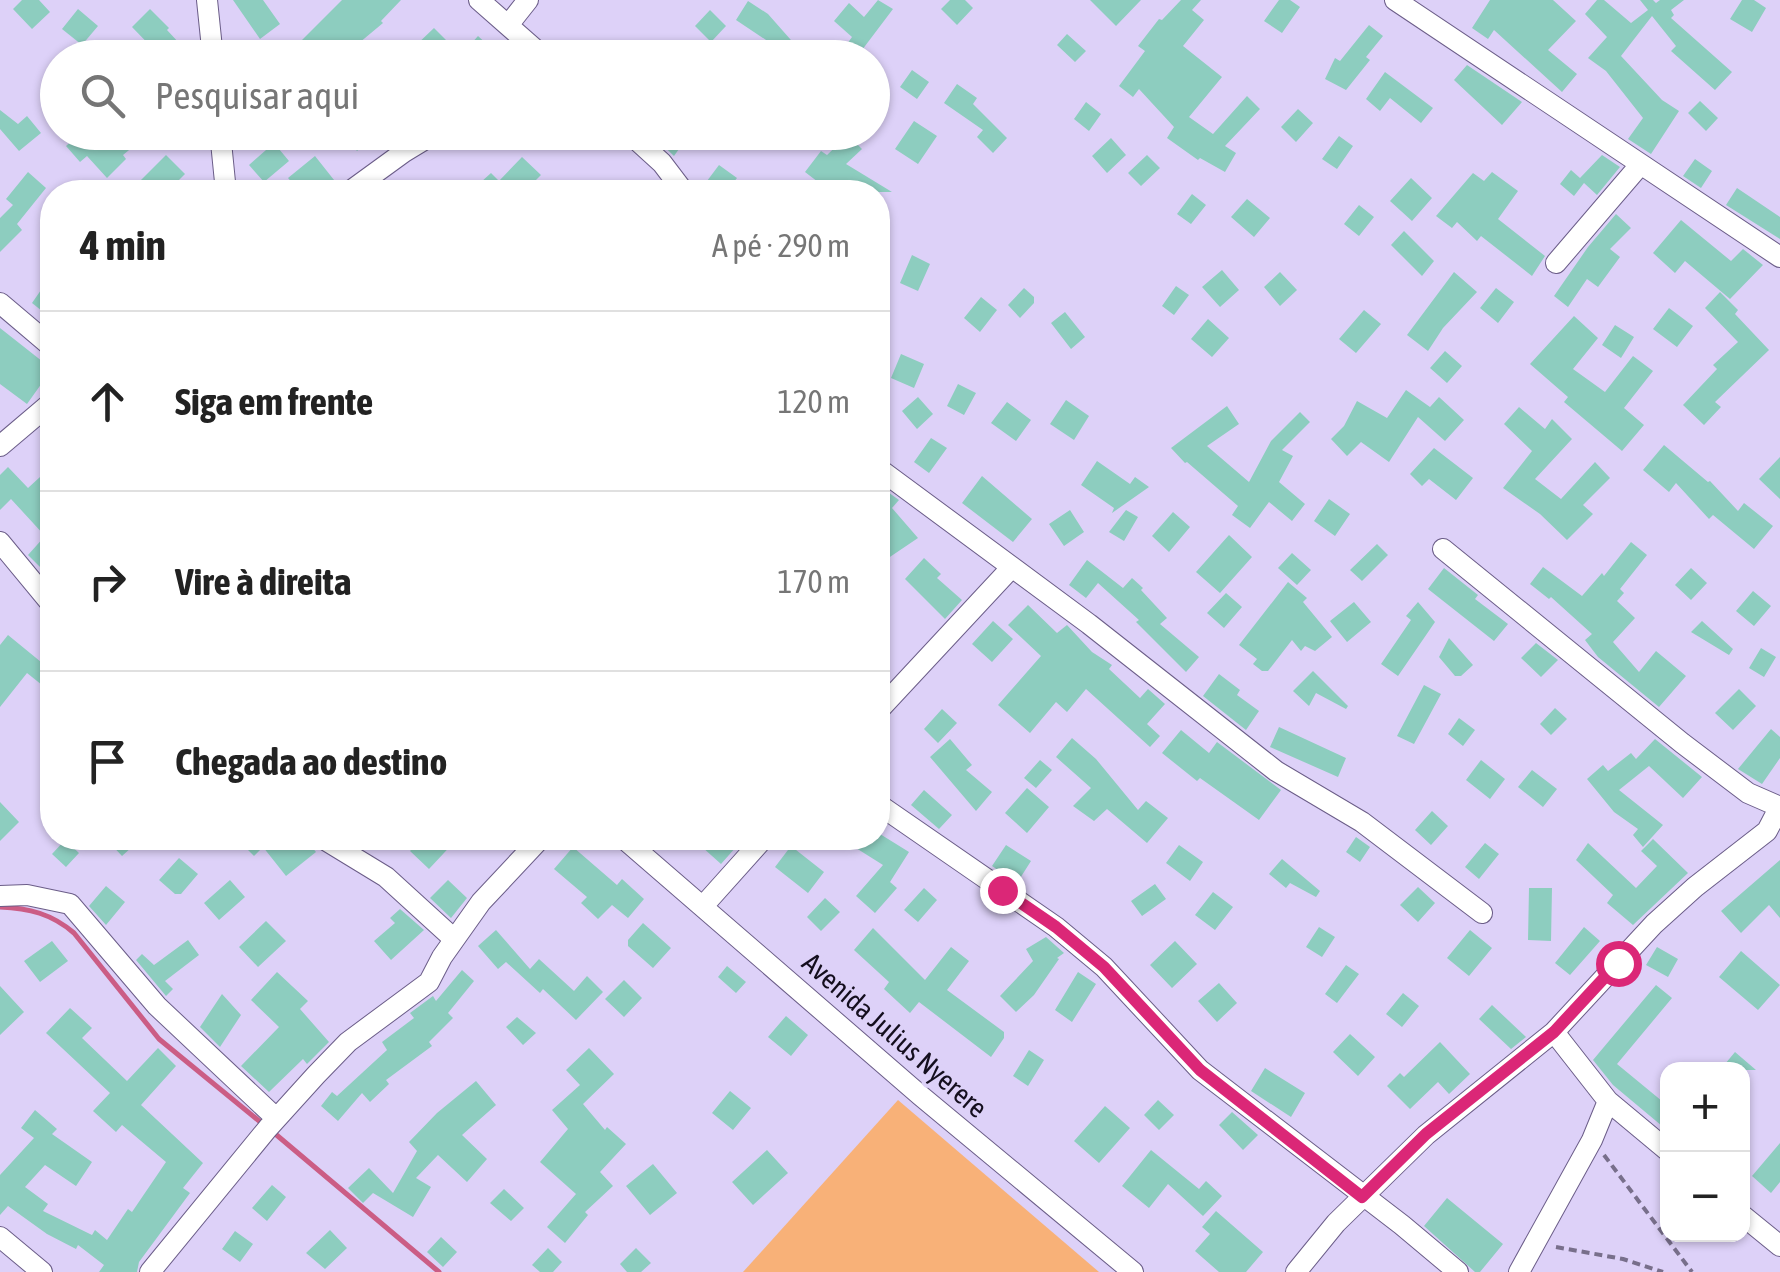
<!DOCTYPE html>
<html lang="pt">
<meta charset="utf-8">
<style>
body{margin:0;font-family:"Asap Condensed",sans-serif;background:#f2f2f2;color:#222}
.controls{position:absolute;right:30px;bottom:30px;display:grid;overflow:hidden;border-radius:20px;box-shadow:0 2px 8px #0004}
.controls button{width:90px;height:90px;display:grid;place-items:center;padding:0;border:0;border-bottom:2px solid #e0e0e0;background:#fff;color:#222;font:50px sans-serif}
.stop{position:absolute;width:30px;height:30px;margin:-22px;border:8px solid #db2777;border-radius:50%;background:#fff}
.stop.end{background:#db2777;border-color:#fff;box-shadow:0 2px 10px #0008}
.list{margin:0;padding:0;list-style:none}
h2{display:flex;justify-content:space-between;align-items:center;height:130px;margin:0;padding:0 40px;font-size:42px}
h2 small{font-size:32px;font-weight:400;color:#767676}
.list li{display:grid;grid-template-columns:65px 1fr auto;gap:30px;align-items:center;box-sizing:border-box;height:180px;padding:0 40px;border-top:2px solid #e0e0e0}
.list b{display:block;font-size:38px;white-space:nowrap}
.list em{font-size:32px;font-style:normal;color:#767676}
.icon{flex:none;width:55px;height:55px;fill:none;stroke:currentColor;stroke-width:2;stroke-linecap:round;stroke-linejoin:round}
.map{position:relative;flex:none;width:1780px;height:1272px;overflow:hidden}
.search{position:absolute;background:#fff;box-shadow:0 2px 8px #0004;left:40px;top:40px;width:850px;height:110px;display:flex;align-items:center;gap:25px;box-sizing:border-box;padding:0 35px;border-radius:55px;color:#767676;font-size:38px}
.panel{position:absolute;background:#fff;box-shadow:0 2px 8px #0004;left:40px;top:180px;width:850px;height:670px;border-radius:40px}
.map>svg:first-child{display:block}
.green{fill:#f8b178}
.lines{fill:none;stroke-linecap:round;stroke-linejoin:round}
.stream{stroke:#cb5d85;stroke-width:5}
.building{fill:#8dcdbf}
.minor-casing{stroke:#6b5d88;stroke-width:22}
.path{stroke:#786f8b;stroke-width:4;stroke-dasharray:8 5;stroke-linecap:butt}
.minor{stroke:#fff;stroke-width:20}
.route{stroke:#db2777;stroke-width:12}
.labels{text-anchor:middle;stroke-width:8;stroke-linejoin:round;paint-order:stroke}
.street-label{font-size:28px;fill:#140e1e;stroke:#ddd1f8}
</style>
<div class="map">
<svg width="1780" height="1272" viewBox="0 0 1780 1272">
<rect width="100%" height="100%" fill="#ddd1f8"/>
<!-- green -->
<path class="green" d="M898,1100l201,172h-356z"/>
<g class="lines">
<!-- stream -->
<path class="stream" d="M0,907c29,1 52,7 74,26l85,106 105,86
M273,1132l166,140"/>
</g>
<!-- building -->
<path class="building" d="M22,0h17l11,12 -18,17 -19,-20z
M233,0h30l17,24 -20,15z
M342,0h59l-20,21 2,2 -30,25 10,10h-38l-8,-7 -7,7h-26z
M878,0l15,9 -34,45 -12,-10 5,-7 -18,-16 15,-18 15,14z
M950,0h15l8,8 -16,17 -16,-16z
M1090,0h51l-25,26z
M1181,0h20l-9,10 12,10 -21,26 39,31 -33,40 24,17 34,-38 13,13 -35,37 11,7 -11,19 -25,-14 -2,2 -31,-22 7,-11 -35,-38 -6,8 -14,-11 26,-35 -7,-5 21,-27 3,1z
M1279,0h11l10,7 -18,26 -18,-12z
M1490,0h63l23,21 -28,29 29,24 -15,18 -68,-62 -6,9 -16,-11z
M1597,0h7l27,23 17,-13 -8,-10h13l3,3 4,-3h24l-13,10 3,5 -3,3 61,54 -17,18 -44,-39 5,-5 -24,-30 -31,40 41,44 17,11 -28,43 -23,-15 15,-21 -37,-47 -18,-13 19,-21 -22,-23z
M1742,0h12l12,8 -14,24 -22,-13z
M748,1l20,13 30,34 -10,10h-20l-8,-8 9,-8 -33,-22z
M78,9l20,17 -16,19 -20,-16z
M150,9l19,19 -2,2 26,28h-31l-30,-31z
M710,10l16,16 -15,16 -16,-16z
M1369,25l14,11 -17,21 4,3 -24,30 -21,-11 10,-21 5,3z
M434,28l27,27 17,-19 24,22h-82l-8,-9z
M1067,34l19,17 -11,11 -18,-17z
M1467,65l55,37 -20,23 -48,-45z
M912,70l17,12 -12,17 -17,-12z
M1385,72l48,36 -12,15 -31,-25 -10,13 -14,-12z
M957,84l20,14 -4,6 34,34 -14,15 -16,-16 6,-7 -39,-27z
M1700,101l18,17 -12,13 -18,-18z
M1086,102l15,12 -12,17 -15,-12z
M1298,109l15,14 -17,19 -15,-15z
M0,110l18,14 9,-8 14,17 -22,18 -19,-22z
M914,121l23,15 -19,28 -23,-15z
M82,132h10l14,16 16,-16h29l-28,23 3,4 -19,19 -20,-22 -7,6 -14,-16z
M341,132h37l-21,19z
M649,132h42l-17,24z
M848,135l14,14 -16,15 46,28h-61l-26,-20 16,-21 6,4z
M1339,136l14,10 -16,23 -15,-10z
M1111,138l15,17 -19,18 -15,-17z
M274,143l15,18 -25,21 -15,-17z
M166,155l19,19 -18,18h-38z
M1147,155l13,13 -19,18 -13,-13z
M1602,155l18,12 -23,28 -13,-12 -10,13 -14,-12 11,-14 9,8z
M315,156l23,29 -8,7h-30l-12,-14z
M522,157l19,18 -17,17h-54l21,-19 8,8z
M1695,159l17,12 -11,17 -18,-12z
M719,165l18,13 -11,14h-13l-9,-7z
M28,172l18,16 -29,36 5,6 -22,22v-34l13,-13 -7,-6z
M1492,172l26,19 -20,28 47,37 -13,20 -51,-40 -4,5 -20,-19 -5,6 -16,-12 37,-43 11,8z
M1411,178l21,20 -20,23 -22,-20z
M1737,188l43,29v22l-54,-34z
M1192,194l14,11 -15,19 -14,-10z
M1247,199l23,19 -16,19 -23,-20z
M1359,205l15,12 -15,19 -15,-12z
M1616,214l15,14 -21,21 10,8 -22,30 -11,-8 -19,28 -14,-11 34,-49z
M1681,220l50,41 12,-12 20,16 -33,34 -45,-38 -10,12 -22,-20z
M1404,231l30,30 -12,15 -31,-31z
M912,255l18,9 -12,27 -18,-8z
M1222,270l17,20 -19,17 -18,-20z
M1280,272l17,18 -17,16 -16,-19z
M1454,272l23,20 -34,36 -15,23 -21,-16z
M1176,286l13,9 -15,20 -12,-9z
M1024,288l10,9v6l-14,15 -12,-13z
M1496,288l18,14 -16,21 -18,-15z
M41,290l11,9v20l-20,-16z
M1720,292l18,18 -3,4 34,36 -54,52 6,5 -17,18 -21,-20 34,-36 -4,-4 25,-23 -33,-34z
M981,297l16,13 -17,22 -16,-14z
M1669,308l24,18 -16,21 -24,-18z
M1364,310l17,14 -25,29 -17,-14z
M1065,312l20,25 -14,12 -20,-26z
M1574,316l24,22 -25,31 32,23 28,-36 20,15 -29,37 20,17 -22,26 -58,-49 4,-5 -38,-33z
M1208,319l21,19 -17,19 -21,-18z
M1615,325l19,12 -13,21 -19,-13z
M0,328l52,41 -25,35 -27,-20z
M1445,351l17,15 -15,17 -17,-15z
M901,354l23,10 -10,24 -23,-10z
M958,384l18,9 -12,22 -17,-9z
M1406,390l24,17 9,-10 25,23 -19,21 -27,-24 -29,45 -28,-20 -14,14 -16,-17 13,-13 13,-25 30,17z
M918,397l15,17 -16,15 -15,-18z
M1066,400l23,16 -15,24 -24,-16z
M1007,402l24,18 -15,21 -25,-18z
M1227,406l12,18 -32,22 42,36 22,-41 29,-29 10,10 -28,28 11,6 -14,26 26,22 -13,17 -23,-19 -19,26 -18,-13 6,-9 -51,-44 -2,1 -14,-15z
M1519,407l26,22 7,-10 20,20 -37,40 26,20 34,-37 15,16 -27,27 10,9 -26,26 -27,-26 -37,-26 29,-37 -28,-27z
M931,438l16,10 -18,25 -15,-11z
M1664,445l44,37 2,-1 28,30 6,-8 29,23 -19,23 -41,-34 -4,4 -33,-36 -7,9 -26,-22z
M1434,448l39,30 -17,22 -27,-21 -7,7 -12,-12z
M1780,457v42l-21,-20z
M1097,461l33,23 5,-7 14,10 -37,26 2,-5 -33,-23z
M8,467l20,21 12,-11 12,13v89l-24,-24 17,-19 -34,-37 -11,11v-35z
M982,476l50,43 -19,23 -51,-39z
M878,485l21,15 -7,8 26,30 -40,27z
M1329,499l21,15 -15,22 -21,-15z
M1070,510l14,22 -20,14 -15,-22z
M1126,510l12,7 -14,24 -15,-9z
M1173,512l17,15 -21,25 -17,-16z
M1229,535l23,22 -32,36 -24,-21z
M1631,542l16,13 -27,34 4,4 -7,8 18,17 -22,24 26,30 17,-21 30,25 -27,31 -61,-50 -13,-17 7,-6 -41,-37 -2,2 -19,-15 13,-17 39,29 20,-23 2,3z
M1377,544l11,11 -26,26 -12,-11z
M1292,553l19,17 -14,15 -19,-17z
M924,558l17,16 -4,4 25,22 -17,19 -40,-40z
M1087,560l36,28 9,-10 11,10 -2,2 26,28 -7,6 39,33 -13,15 -50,-50 3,-2 -41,-37 -12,15 -17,-13z
M1444,568l34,27 -3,4 33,25 -14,17 -66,-52z
M1691,568l16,15 -16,17 -16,-15z
M1288,582l19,16 -4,4 29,35 -17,14 -10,-5 -4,5 -9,-11 -24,31h-6l-9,-7 4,-5 -18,-14z
M1753,591l18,15 -17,20 -18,-15z
M1226,593l16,14 -18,21 -17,-15z
M1354,602l17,20 -24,20 -17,-21z
M1418,602l17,20 -37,54 -17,-12 30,-44 -5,-4z
M1028,605l29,28 10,-8 25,27 20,13 -3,4 31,29 8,-9 17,15 -18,20 13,12 -10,11 -64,-58 -19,23 -11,-10 -26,31 -32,-28 43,-49 -33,-31z
M993,621l20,18 -21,23 -20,-18z
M1702,621l31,28 -4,6 -38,-23z
M8,635l44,36v22l-25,-20 -27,34v-62z
M1449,638l24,27 -12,11h-6l-16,-19z
M1536,643l22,17 -17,17 -20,-19z
M1761,648l15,9 -12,20 -15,-9z
M1313,671l35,35 -2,3 -30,-16 -7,13 -16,-15z
M1219,674l21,16 -3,5 22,16 -13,19 -43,-34z
M1424,685l17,9 -27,50 -17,-8z
M1739,689l17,17 -23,24 -18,-17z
M1555,708l12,11 -16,16 -11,-11z
M942,709l15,14 -19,20 -14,-14z
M1459,718l16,12 -12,16 -15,-12z
M1279,727l67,31 -8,19 -68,-30z
M1771,729l9,8v21l-18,26 -24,-15z
M1181,730l28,23 8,-11 64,48 -22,30 -59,-42 -3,3 -35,-28z
M1072,738l24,21 42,51 8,-9 22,17 -21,25 -40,-34 -13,12 -21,-15 18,-18 -35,-31z
M950,739l22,26 -6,5 26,22 -16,19 -46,-54z
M1655,739l47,38 -19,21 -34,-32 -30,24 44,35 -20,22 -10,-12 5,-6 -24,-17 -27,-33 16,-14 5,6 23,-18 5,6z
M1040,760l12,10 -16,18 -12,-10z
M1481,760l24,19 -15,20 -24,-19z
M1532,770l25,19 -14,18 -25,-20z
M1027,788l22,19 -22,26 -22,-20z
M924,790l28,25 -13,14 -28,-24z
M0,802l19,20 -19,19z
M1432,811l16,15 -17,19 -16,-15z
M880,834l29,18 -19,30 7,6 -22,25 -19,-17 27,-31 -43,-27h38z
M1356,837l14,10 -10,15 -14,-10z
M105,838h37l-20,18z
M236,838h68l12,14 -30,24 -23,-29 -9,9z
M422,838h36l-29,31 -19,-18z
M692,838h52l-23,26z
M1653,839l35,34 -55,52 -26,-22 6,-8 -37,-35 12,-17 48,45 21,-22 -16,-15z
M65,840l14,13 -13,14 -14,-13z
M1485,843l14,11 -20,25 -14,-12z
M1006,845l25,16 -14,22 -25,-17z
M1179,845l24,17 -13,19 -24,-18z
M791,846l33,26 -16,21 -33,-26z
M573,847l44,38 5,-6 22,20 -16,19 -16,-13 -14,14 -17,-16 6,-6 -33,-28z
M179,858l19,16 -17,20h-6l-16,-14z
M1282,859l38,32 -4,6 -26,-14 -4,5 -17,-14z
M1780,860v58l-11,-13 -28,28 -20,-22z
M230,880l15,17 -26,23 -15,-17z
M448,880l19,18 -16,20 -21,-20z
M1155,884l11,15 -24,17 -11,-15z
M106,886l19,16 -19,23 -17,-19z
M1418,887l17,16 -17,19 -18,-17z
M924,888l13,12 -19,22 -14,-12z
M1529,888h23l-1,53 -23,-1z
M1213,892l20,15 -18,23 -20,-15z
M825,898l15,14 -19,19 -14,-14z
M400,909l24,21 -33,30 -17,-19 21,-18 -5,-5z
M266,921l20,20 -28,26 -19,-20z
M643,923l28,25 -18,20 -25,-22v-6z
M1319,927l16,10 -13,20 -16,-10z
M1584,927l16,14 -30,34 -15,-12z
M873,928l52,52 26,-33 18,14 -22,29 57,42v6l-13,19 -72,-55 -9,11 -26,-24 5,-7 -35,-32z
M496,930l34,39 9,-10 35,32 13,-15 16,16 -27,28 -33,-31 -3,4 -34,-31 -8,7 -20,-23z
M1470,930l22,18 -23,28 -22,-18z
M1046,937l18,16 -7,5 2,1 -25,36 -18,17 -16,-16 33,-35 -7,-12z
M188,940l11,15 -34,26 8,8 -7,7 -30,-36 6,-6 12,11z
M52,941l16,20 -28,21 -16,-21z
M1175,941l22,23 -25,24 -22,-23z
M1657,947l21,12 -10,18 -22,-12z
M1741,951l39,34 -22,25 -39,-33z
M1346,965l13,9 -22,29 -12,-9z
M727,966l19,16 -10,11 -18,-16z
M462,970l12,11 -26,32 5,5 -24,24 3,4 -46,34 3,4 -19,18 -8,-9 -24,28 -17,-15 11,-14 5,4 50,-46 -5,-8 32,-24 -4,-5 23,-17 3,5z
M277,972l31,29 -8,8 29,33 -22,22 -4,-5 -34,33 -28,-26 38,-39 -28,-27z
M1078,972l18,12 -24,38 -17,-12z
M624,980l18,18 -18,19 -19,-18z
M1219,983l18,20 -20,19 -19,-21z
M1656,985l16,13 -55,66 51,42v25l-55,-46 -20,-25z
M0,986l24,26 -24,23z
M1403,993l16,13 -17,21 -16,-13z
M222,994l19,21 -21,32 -20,-20z
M1492,1005l34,32 -15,12 -32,-30z
M70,1008l22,20 -10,10 45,43 31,-33 18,18 -35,39 62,58 -20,25 7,5 -51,69 -2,10h-38l5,-7 -26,-20 -2,4 -29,-15 -39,-28 -8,9v-40l34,-37 -13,-10 14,-18 22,19 -5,5 40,28 -16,24 -31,-21 -20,22 23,17 -5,7 49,24 3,-5 12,10 21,-31 4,3 34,-50 -44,-37 -6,7 -23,-21 17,-18 -64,-60z
M786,1016l22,19 -17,21 -23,-19z
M517,1017l19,16 -13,12 -17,-18z
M1350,1034l25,23 -17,19 -25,-24z
M1440,1042l30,32 -21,20 -11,-12 -28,27 -23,-23 13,-13 4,4z
M589,1048l25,26 -31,30 22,26 2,-3 19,17 -26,28 13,14 -28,26 3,3 -23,28 -18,-16 29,-33 -36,-32 28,-33 -16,-19 28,-25 -14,-15z
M1029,1050l15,10 -16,26 -15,-10z
M1735,1052l21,18h-36z
M1265,1068l40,25 -14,24 -40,-26z
M476,1081l20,24 -34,30 25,24 -20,23 -29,-27 -22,23 15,9 -18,30 -40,-24 -10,10 -15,-15 21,-20 24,25 24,-42 -8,-9 28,-29z
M730,1091l21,17 -18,22 -21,-17z
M1158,1100l16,15 -15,15 -15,-15z
M1105,1106l25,22 -31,35 -25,-22z
M1232,1112l26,23 -15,15 -24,-25z
M1780,1143v39l-9,11 -19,-17z
M767,1150l21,23 -35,32 -21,-23z
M1151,1150l48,39 7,-8 16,15 -19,20 -35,-32 -19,24 -27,-22z
M653,1164l24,29 -27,22 -24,-29z
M272,1185l14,12 -19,24 -15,-13z
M504,1189l20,19 -13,13 -21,-18z
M1447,1198l56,46 -23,28h-5l-51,-46z
M1216,1211l47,41 -17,20h-27l-24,-21 15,-17 -8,-7z
M330,1230l17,18 -22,21 -19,-16z
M235,1231l18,13 -13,18 -18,-13z
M441,1237l16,15 -14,15 -16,-15z
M548,1248l14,14 -9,10h-13l-8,-7z
M636,1248l15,15 -10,9h-14l-7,-8z"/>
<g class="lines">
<defs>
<path id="minor" d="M207,0l6,58
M479,0l66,58
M1395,0l385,257
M509,24l19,-24
M220,132l6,60
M628,132l34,31 22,29
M349,192l55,-40 33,-20
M1556,263l84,-98
M0,303l52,44
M0,446l52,-44
M878,468l211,156 187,147 86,51 120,91
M0,542l52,63
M1443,549l239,194 66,50 32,14
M878,711l134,-144
M878,804l178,123 48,40 96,103 202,155 56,47
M322,838l64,39 68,62
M623,838l298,258 212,176
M0,896l27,-1 43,9 87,102 119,112
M704,905l60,-67
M1608,1101l60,50
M1742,1215l38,31
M0,1237l42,35
M150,1272l118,-144 48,-53 32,-33 81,-60 13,-25 39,-55 60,-64
M1296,1272l40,-49 90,-88 128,-103
M1519,1272l73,-132 16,-39 -54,-69 100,-108 41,-37 72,-56 13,-25"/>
</defs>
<!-- minor casing -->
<use href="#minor" class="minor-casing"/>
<!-- path -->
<path class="path" d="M1604,1155l88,117
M1556,1247l67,12 40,13"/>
<!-- minor -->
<use href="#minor" class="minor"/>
</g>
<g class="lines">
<!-- route -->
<path class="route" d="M1002,890l54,37 48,40 96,103 162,127 64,-63 128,-102 64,-69"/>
</g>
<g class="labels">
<!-- street labels -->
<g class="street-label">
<text transform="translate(895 1035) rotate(41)" y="10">Avenida Julius Nyerere</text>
</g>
</g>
</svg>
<div class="controls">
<button>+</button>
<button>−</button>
</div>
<div class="stop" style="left:1618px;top:963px"></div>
<div class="stop end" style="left:1002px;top:890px"></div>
<div class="search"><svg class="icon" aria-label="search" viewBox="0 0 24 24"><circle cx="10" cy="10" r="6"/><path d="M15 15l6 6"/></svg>Pesquisar aqui</div>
<section class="panel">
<h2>4 min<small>A pé · 290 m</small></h2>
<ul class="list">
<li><svg class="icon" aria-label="ahead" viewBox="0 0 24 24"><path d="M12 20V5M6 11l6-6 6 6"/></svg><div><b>Siga em frente</b></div><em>120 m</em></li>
<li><svg class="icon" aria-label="right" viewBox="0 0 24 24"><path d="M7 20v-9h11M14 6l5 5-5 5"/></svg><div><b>Vire à direita</b></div><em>170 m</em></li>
<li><svg class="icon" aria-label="arrive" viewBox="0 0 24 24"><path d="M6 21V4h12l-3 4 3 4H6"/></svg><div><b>Chegada ao destino</b></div></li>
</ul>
</section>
</div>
